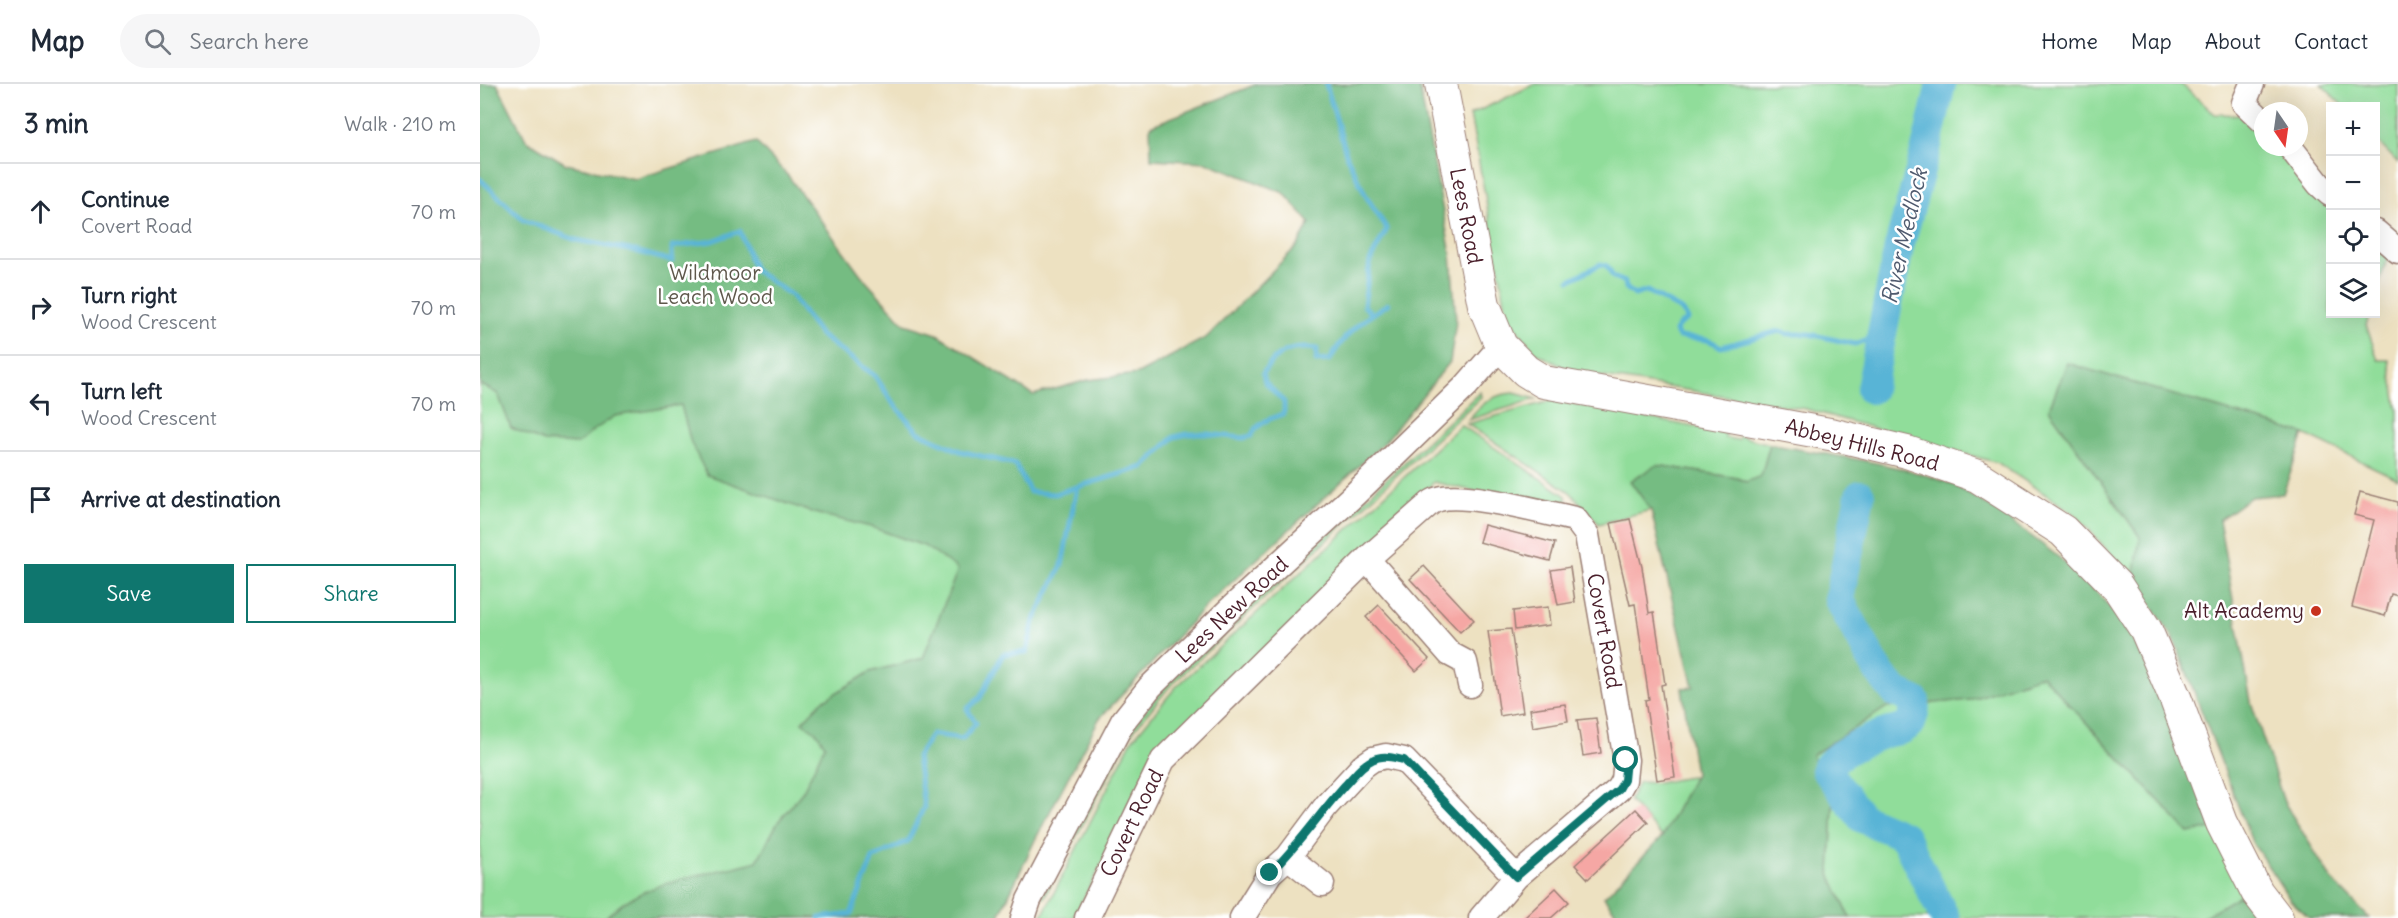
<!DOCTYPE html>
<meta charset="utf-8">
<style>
body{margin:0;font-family:Delius,sans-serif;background:#f6f6f7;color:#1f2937}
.controls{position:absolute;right:18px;top:18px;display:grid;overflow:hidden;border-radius:0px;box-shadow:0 6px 24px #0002}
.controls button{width:54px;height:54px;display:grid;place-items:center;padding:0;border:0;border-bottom:2px solid #e0e1e3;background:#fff;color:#1f2937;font:30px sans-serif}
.compass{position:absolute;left:1774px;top:18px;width:54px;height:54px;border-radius:50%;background:#fff;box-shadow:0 6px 24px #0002;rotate:167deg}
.stop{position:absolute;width:18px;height:18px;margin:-14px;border:4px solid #0f766e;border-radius:50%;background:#fff}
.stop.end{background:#0f766e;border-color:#fff;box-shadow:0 2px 6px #0008}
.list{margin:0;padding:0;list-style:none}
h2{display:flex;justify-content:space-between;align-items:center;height:78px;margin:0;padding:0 24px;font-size:26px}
h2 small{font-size:20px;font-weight:400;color:#747a83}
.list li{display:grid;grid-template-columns:39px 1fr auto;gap:18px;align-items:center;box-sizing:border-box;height:96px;padding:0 24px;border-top:2px solid #e0e1e3}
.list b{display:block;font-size:22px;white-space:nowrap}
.list p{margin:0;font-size:20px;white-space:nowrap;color:#747a83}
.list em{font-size:20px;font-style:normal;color:#747a83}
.actions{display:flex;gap:12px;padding:18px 24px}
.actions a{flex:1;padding:14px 0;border:2px solid #0f766e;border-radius:0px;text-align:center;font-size:21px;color:#0f766e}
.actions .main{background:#0f766e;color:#fff}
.icon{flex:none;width:33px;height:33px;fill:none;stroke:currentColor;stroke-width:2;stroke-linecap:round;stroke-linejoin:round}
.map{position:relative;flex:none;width:1918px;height:834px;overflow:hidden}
header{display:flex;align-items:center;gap:36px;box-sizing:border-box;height:84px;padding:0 30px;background:#fff;border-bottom:2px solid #e0e1e3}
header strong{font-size:28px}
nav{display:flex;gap:33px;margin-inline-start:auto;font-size:21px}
.search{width:420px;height:54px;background:#f6f6f7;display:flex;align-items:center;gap:15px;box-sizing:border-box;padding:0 21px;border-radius:33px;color:#747a83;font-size:22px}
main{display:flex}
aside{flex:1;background:#fff}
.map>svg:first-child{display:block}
.green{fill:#90dd9a;stroke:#6d7e62;stroke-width:1.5}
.forest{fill:#74bc82;stroke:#5f6e56;stroke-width:1.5}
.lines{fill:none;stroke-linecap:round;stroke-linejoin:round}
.stream{stroke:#58b4d6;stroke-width:5}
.river{stroke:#58b4d6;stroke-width:30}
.building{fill:#f5a7a4}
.minor-casing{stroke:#9c8076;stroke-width:27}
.major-casing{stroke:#9c8076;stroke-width:34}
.minor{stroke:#fff;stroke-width:24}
.major{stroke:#fff;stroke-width:32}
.route{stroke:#0f766e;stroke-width:8}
.poi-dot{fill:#c8321e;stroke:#fff;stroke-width:2}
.labels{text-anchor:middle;stroke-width:5;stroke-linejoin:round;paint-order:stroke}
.street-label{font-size:21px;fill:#4a1f2b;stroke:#fff}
.park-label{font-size:21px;fill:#5f584c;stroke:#fff}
.poi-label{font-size:21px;fill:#4a1f2b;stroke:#fff;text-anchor:end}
.water-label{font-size:22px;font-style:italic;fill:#505b6f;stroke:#fff}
</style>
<header>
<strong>Map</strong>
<div class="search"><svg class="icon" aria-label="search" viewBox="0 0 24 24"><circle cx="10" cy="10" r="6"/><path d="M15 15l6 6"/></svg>Search here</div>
<nav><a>Home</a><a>Map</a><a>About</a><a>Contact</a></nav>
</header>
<main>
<aside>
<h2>3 min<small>Walk · 210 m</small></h2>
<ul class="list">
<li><svg class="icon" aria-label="ahead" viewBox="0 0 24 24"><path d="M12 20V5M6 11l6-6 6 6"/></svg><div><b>Continue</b><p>Covert Road</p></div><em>70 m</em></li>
<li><svg class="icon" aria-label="right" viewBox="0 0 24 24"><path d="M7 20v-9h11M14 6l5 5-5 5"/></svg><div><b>Turn right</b><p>Wood Crescent</p></div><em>70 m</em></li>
<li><svg class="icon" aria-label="left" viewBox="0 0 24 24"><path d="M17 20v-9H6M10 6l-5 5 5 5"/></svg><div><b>Turn left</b><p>Wood Crescent</p></div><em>70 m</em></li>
<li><svg class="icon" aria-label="arrive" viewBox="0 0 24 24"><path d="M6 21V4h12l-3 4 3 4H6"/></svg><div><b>Arrive at destination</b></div></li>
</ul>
<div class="actions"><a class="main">Save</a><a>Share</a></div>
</aside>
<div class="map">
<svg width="1918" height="834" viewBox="0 0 1918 834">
<rect width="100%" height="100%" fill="#fff"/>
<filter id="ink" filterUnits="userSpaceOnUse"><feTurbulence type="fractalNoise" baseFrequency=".0167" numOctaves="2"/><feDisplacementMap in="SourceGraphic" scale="12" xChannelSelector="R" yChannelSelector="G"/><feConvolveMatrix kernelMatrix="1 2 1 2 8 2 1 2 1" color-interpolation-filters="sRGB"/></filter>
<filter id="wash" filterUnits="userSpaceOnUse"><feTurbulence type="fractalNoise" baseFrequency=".008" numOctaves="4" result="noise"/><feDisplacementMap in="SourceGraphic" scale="24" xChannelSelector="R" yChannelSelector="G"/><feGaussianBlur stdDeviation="1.35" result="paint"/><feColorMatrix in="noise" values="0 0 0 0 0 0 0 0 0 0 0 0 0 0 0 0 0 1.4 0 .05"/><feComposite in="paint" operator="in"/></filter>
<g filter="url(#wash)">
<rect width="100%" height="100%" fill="#ede1c1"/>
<!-- green -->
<path class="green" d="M1055,0h646l34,30 28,1 20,21v11h11l41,43 15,13v111h40l-4,11 12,35h11l9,50v69l-94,-45 -236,-70 -19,45 91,128 -6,43 -59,-66 -77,-51 -192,-54 -233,-37 -37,-19 -28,-35 -38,-203z
M1841,0h77v79l-22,-23v-34h-33z
M1896,157l13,11 -13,42z
M0,266l193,39 299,162 62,291 -36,76h-518z
M1000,308l1,5 -311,289 -40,49 -86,163 -3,-1 86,-164 39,-49z
M1034,309l22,6 -68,21c13,-16 25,-26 46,-27z
M1074,316l172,33 -1,5 13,2 2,-4 30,8 -9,33 -15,5 -9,-4 -80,-13 -6,45 -52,14 -29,-32 -103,-68z
M981,341l105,71 4,17 -136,-31 -275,275 -86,161h-32l91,-178 43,-52z
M1562,591l147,158 23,-5 30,66 -40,24h-352l-20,-44 3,-73 -21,-46 75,-49 82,-6z
M1214,692l-32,61 -33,-37 10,-18 19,1z"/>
<!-- forest -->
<path class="forest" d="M0,0h17l29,56 40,24 69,15 121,-37 33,35 75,102 41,45 32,10 96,61 55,-15 50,-6 69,-37 91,-92 12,-22 -26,-30 -78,-31 -55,-3 -1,-33 107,-42h162l32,170 5,67 -6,41 -66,81 -176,161 -109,115 -65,123 -36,76h-393c38,-39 102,-42 152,-57l21,-39 25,-31 22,-46 -8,-12 -15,-11 19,-20 49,-30 53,-14 35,-89 -34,-23 -53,-19 -57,-14 -107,-38 -16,-32 -10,-38 -66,11 -21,14 -16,14 -34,-2 -33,-14 -13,-34 -18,-10z
M1587,279l237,71 -21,60 -32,3 -32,23 32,182 33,100 48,78 37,38h-59l-19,-17 -39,-59 -79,-205 -39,-57 6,-43 -91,-128z
M1290,360c56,11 119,18 173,37 21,7 58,33 77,47 44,31 88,68 115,115 34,58 54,122 77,185l-23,5 -147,-158 -73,25 -82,7 -75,48 21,46 -3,73 20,44h-230l-16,-21 58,-60 33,-63 -13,-86 11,-1 -42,-177 -21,-29 27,-16 80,13 9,4 15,-6z
M1762,810l18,24h-58l1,-1z"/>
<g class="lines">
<!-- stream -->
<path class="stream" d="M846,0l21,73 19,39 21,33 -17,32 -6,45 8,8
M0,95l43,41 53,20 59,11 37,10v-14l40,-6 28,-10 14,39 37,25 29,40 55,41 18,27 25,29 42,19 55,13 15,28 25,2 22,-7
M1090,196l31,-16 6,2 6,11 12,5 1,6 9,7 12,-4 34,19 7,9 -8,5 -5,7 4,6c18,3 27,-1 42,10l58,-16 9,3h21l46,10 14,-5 3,-9 11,-4
M339,834l32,-4 22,-56 35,-17 16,-34 -7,-50 15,-23 30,5 14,-16 -9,-14 13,-11 23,-44 24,-2 7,-31 28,-56 15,-78 66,-20 31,-30 14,-3h20l35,4 8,-2 5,-8 11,-8 16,-6 1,-3v-9l-19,-20 -2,-9c14,-22 29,-28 54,-24l-1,12 14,-1c12,-24 36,-43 58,-56"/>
<!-- river -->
<path class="river" d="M1391,305l28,-142 27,-98 15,-65
M1380,411l-21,104 38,70 18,23 20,9c0,7 -1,16 -5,22 -6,8 -13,7 -21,9 -16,5 -57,22 -63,38l36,48 42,18 41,82"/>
</g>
<g id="blocks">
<!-- building -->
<path class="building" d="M1880,408l38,10v94l-7,-2 -6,22 -33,-9 22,-87 -20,-5z
M1150,435l12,48 7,46 5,-1 11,72 -4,1 14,92 -18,3 -12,-80 4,-1 -14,-95 -5,1 -19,-82z
M1004,441l71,18 -5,18 -71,-19z
M944,482l50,54 -14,12 -50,-53z
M1090,483l5,35 -17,3 -7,-35z
M899,521l50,54 -13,12 -50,-54z
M1068,523l2,18 -35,5 -2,-19z
M1031,545l12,83 -23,4 -12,-85z
M1085,620l3,17 -35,6 -3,-18z
M1116,634l5,35 -18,3 -6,-36z
M1156,725l12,13 -60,57 -13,-14z
M1076,804l13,14 -18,16h-27z"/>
</g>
</g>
<g filter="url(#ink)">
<use href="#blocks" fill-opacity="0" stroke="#9c8076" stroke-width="1.5"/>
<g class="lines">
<defs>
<path id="minor" d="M1772,0l-8,19 19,18
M1810,63l29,37 11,10
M1896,148l22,19
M887,475l83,95 15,8 5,23
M808,773l34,27
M543,834l6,-18 94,-179 27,-34 78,-76 128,-118 110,-107 35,-40
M607,834l76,-158 204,-201 60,-53c3,-3 8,-6 12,-7 26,-8 106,14 136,20l12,16 39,225 -2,20 -5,9 -103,88 -35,41
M762,834l28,-45 18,-16 38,-51 37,-40 10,-7 13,-3 18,4 112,117"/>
<path id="major" d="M961,0l43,221 17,41 25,25 18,11 291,53 72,17 70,24 86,55 54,55 29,44 30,70 46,123 35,69 20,26"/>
</defs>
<!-- minor casing -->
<use href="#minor" class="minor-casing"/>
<!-- major casing -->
<use href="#major" class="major-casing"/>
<!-- minor -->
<use href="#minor" class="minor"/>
<!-- major -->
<use href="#major" class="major"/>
</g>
</g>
<g class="lines" filter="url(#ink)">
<!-- route -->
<path class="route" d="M790,789c28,-27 49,-59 75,-88 8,-8 16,-20 27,-25 11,-6 21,-2 32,0l112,117 103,-88 5,-9 2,-20"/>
</g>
<!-- markers -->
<circle class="poi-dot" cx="1836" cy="527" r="6"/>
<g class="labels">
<!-- street labels -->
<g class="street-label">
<text transform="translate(986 132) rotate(79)" y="7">Lees Road</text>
<text transform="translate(1382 361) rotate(14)" y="7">Abbey Hills Road</text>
<text transform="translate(752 526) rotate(-43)" y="7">Lees New Road</text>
<text transform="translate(1124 547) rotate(80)" y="7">Covert Road</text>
<text transform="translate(652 739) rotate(-64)" y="7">Covert Road</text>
</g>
<!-- park labels -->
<g class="park-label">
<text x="235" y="196">Wildmoor<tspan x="235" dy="24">Leach Wood</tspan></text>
</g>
<!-- poi labels -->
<g class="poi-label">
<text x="1824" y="534">Alt Academy</text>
</g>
<!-- water labels -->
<g class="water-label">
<text transform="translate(1424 152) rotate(-77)" y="8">River Medlock</text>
</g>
</g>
</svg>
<div class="controls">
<button>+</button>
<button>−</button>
<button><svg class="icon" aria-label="locate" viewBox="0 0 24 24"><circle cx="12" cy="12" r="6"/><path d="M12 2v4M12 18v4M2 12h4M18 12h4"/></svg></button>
<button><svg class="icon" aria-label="layers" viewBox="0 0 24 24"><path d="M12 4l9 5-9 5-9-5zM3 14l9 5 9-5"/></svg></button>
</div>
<svg class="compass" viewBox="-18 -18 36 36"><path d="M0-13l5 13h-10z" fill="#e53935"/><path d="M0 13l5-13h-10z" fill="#747a83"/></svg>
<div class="stop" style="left:1146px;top:676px"></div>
<div class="stop end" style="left:790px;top:789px"></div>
</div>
</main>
